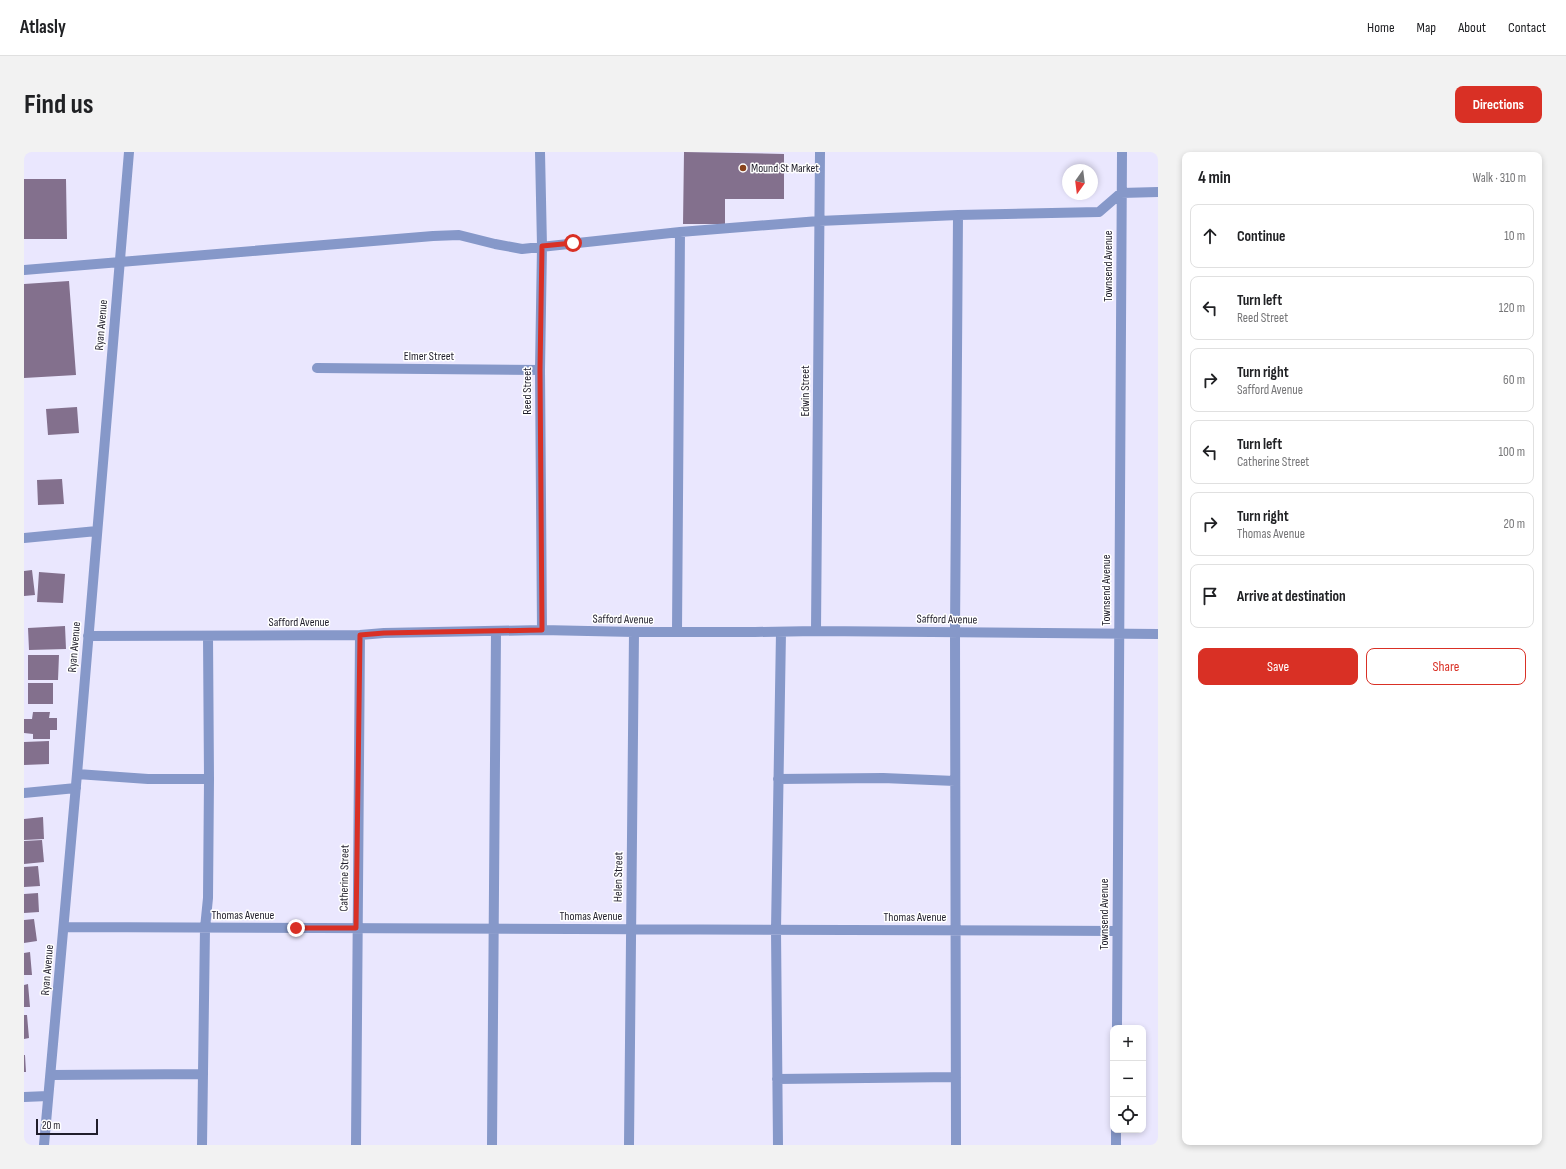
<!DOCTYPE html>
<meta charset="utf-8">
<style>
body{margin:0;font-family:"Sofia Sans Condensed",sans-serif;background:#f2f2f2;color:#202124}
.controls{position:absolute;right:12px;bottom:12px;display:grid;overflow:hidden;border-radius:8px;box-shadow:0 2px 6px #0003}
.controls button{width:36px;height:36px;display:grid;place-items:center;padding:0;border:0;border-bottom:1px solid #e0e0e0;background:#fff;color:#202124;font:20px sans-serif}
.compass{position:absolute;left:1038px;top:12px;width:36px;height:36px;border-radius:50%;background:#fff;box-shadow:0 2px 6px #0003;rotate:194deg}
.scale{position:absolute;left:12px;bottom:10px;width:62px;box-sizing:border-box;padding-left:4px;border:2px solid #201e2b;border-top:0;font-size:11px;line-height:14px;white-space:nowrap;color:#201e2b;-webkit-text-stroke:3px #fff;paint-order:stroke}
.stop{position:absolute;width:12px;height:12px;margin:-9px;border:3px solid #d93025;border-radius:50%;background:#fff}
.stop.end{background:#d93025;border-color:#fff;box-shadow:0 1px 4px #0008}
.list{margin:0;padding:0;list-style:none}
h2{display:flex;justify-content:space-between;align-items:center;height:52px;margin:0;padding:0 16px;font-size:17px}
h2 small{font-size:13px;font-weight:400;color:#757577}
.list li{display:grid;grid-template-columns:26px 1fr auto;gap:12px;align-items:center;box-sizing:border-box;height:64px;margin:0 8px 8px;padding:0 8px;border:1px solid #e0e0e0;border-radius:8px}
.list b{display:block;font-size:15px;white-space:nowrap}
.list p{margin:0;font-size:13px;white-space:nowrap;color:#757577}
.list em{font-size:13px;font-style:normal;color:#757577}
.actions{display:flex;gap:8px;padding:12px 16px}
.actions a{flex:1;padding:9px 0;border:1px solid #d93025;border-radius:8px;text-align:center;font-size:14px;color:#d93025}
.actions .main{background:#d93025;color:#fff}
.icon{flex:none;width:22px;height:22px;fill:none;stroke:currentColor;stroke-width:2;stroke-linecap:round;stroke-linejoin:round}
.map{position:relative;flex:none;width:1134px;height:993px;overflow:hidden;border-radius:8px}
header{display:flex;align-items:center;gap:24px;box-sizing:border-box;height:56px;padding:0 20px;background:#fff;border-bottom:1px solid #e0e0e0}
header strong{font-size:19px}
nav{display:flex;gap:22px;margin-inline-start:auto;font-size:14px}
.intro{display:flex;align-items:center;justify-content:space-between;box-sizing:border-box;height:96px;padding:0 24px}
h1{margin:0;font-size:28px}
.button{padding:10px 18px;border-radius:8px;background:#d93025;color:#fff;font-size:14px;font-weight:700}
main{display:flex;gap:24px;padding:0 24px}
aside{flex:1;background:#fff;border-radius:8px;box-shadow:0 2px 6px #0003}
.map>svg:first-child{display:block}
.building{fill:#83708d}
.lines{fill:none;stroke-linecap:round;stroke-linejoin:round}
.minor{stroke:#8698c9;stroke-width:10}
.route{stroke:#d93025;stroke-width:5}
.poi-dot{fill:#89431d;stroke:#fff;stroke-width:1.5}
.labels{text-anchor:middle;stroke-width:3;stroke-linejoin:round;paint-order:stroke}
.poi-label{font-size:12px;fill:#201e2b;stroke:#fff;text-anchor:start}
.street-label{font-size:12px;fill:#201e2b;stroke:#fff}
</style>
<header>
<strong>Atlasly</strong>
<nav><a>Home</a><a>Map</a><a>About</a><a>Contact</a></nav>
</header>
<div class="intro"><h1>Find us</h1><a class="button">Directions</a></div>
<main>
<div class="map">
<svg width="1134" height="993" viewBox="0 0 1134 993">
<rect width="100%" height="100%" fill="#eae7fe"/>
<!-- building -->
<path class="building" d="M660,0l100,2v45h-59v25h-42z
M0,27h42l1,60h-43z
M45,129l7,94 -52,3v-94z
M53,255l2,26 -31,2 -2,-26z
M38,327l2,25 -26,1 -1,-25z
M8,418l3,25 -11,1v-25z
M15,420l26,2 -2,29 -26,-1z
M41,474l1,23 -37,1 -1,-22z
M4,503h31l-1,25h-30z
M4,531h25v21h-25z
M9,560h17l-1,6h8v12h-7v9h-17v-5l-9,-1v-14h8z
M25,589v23l-25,1v-23z
M19,665l1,22 -20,1v-21z
M18,688l2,22 -20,2v-23z
M14,714l2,20 -16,1v-20z
M14,741l1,19 -15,1v-19z
M10,767l3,22 -13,2v-23z
M6,800l2,23h-8v-22z
M4,832l2,23h-6v-22z
M0,863h3l2,23 -5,1z
M0,903h1l1,17h-2z"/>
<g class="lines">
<!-- minor -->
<path class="minor" d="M516,0l2,94 -2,124 2,260
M0,118l409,-34 26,-1 36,9 27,5 158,-17 139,-11 139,-6 141,-3 22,-19 37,-1
M293,216l223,2
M0,386l73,-7
M792,479l4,-479
M653,480l3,-400
M64,484l272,-1 24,-2 158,-3 92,2h121l61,-1 342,3
M53,622l71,5h61
M754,627l105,-1 72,3
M0,641l52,-5
M40,775l1053,4
M1093,876l5,-876
M27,923l152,-1
M753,927l179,-2
M0,945l24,-1
M20,993l33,-371 52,-622
M178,993l3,-217 3,-30 1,-119 -1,-143
M332,993l4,-510
M468,993l4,-513
M605,993l5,-513
M754,993l-2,-215 5,-298
M932,993l-1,-513 3,-417
M1092,993v-15"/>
</g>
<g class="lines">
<!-- route -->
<path class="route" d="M272,776h60l4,-293 24,-2 158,-3 -2,-260 2,-124 31,-3"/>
</g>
<!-- markers -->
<circle class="poi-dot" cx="719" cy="16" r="4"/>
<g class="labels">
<!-- poi labels -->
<g class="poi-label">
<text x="727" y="20">Mound St Market</text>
</g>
<!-- street labels -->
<g class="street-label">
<text transform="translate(1084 114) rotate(-90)" y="4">Townsend Avenue</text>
<text transform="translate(77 173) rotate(-85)" y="4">Ryan Avenue</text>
<text x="405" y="208">Elmer Street</text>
<text transform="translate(503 239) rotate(-90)" y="4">Reed Street</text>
<text transform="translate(781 239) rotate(-90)" y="4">Edwin Street</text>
<text transform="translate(1082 438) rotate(-90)" y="4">Townsend Avenue</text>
<text transform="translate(599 467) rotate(1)" y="4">Safford Avenue</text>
<text transform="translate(923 467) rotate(1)" y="4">Safford Avenue</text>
<text x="275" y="474">Safford Avenue</text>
<text transform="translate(50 495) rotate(-85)" y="4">Ryan Avenue</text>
<text transform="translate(594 725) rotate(-89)" y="4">Helen Street</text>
<text transform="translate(320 726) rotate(-89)" y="4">Catherine Street</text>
<text transform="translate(1080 762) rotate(-90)" y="4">Townsend Avenue</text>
<text x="219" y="767">Thomas Avenue</text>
<text x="567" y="768">Thomas Avenue</text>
<text x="891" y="769">Thomas Avenue</text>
<text transform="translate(23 818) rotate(-85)" y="4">Ryan Avenue</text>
</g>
</g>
</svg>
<div class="controls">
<button>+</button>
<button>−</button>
<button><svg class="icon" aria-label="locate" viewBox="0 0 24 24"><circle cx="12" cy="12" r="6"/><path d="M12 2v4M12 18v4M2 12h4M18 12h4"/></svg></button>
</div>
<svg class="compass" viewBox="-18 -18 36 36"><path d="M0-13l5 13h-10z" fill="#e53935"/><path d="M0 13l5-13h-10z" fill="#757577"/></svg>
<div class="scale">20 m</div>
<div class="stop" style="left:549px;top:91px"></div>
<div class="stop end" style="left:272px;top:776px"></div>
</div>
<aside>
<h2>4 min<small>Walk · 310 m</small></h2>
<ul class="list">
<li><svg class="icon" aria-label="ahead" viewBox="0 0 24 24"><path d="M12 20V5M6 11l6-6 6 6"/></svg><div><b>Continue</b></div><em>10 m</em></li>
<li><svg class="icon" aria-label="left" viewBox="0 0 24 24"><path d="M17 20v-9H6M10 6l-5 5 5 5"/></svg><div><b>Turn left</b><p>Reed Street</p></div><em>120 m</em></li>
<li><svg class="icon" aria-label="right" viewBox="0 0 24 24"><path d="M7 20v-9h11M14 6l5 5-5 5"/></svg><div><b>Turn right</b><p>Safford Avenue</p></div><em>60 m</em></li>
<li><svg class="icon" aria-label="left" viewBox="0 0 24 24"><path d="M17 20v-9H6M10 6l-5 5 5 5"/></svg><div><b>Turn left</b><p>Catherine Street</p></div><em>100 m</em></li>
<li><svg class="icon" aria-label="right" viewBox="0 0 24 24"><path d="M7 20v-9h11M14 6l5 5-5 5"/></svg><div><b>Turn right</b><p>Thomas Avenue</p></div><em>20 m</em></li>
<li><svg class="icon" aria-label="arrive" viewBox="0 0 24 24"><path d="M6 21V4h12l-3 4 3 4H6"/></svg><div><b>Arrive at destination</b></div></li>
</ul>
<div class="actions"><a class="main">Save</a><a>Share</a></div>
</aside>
</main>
